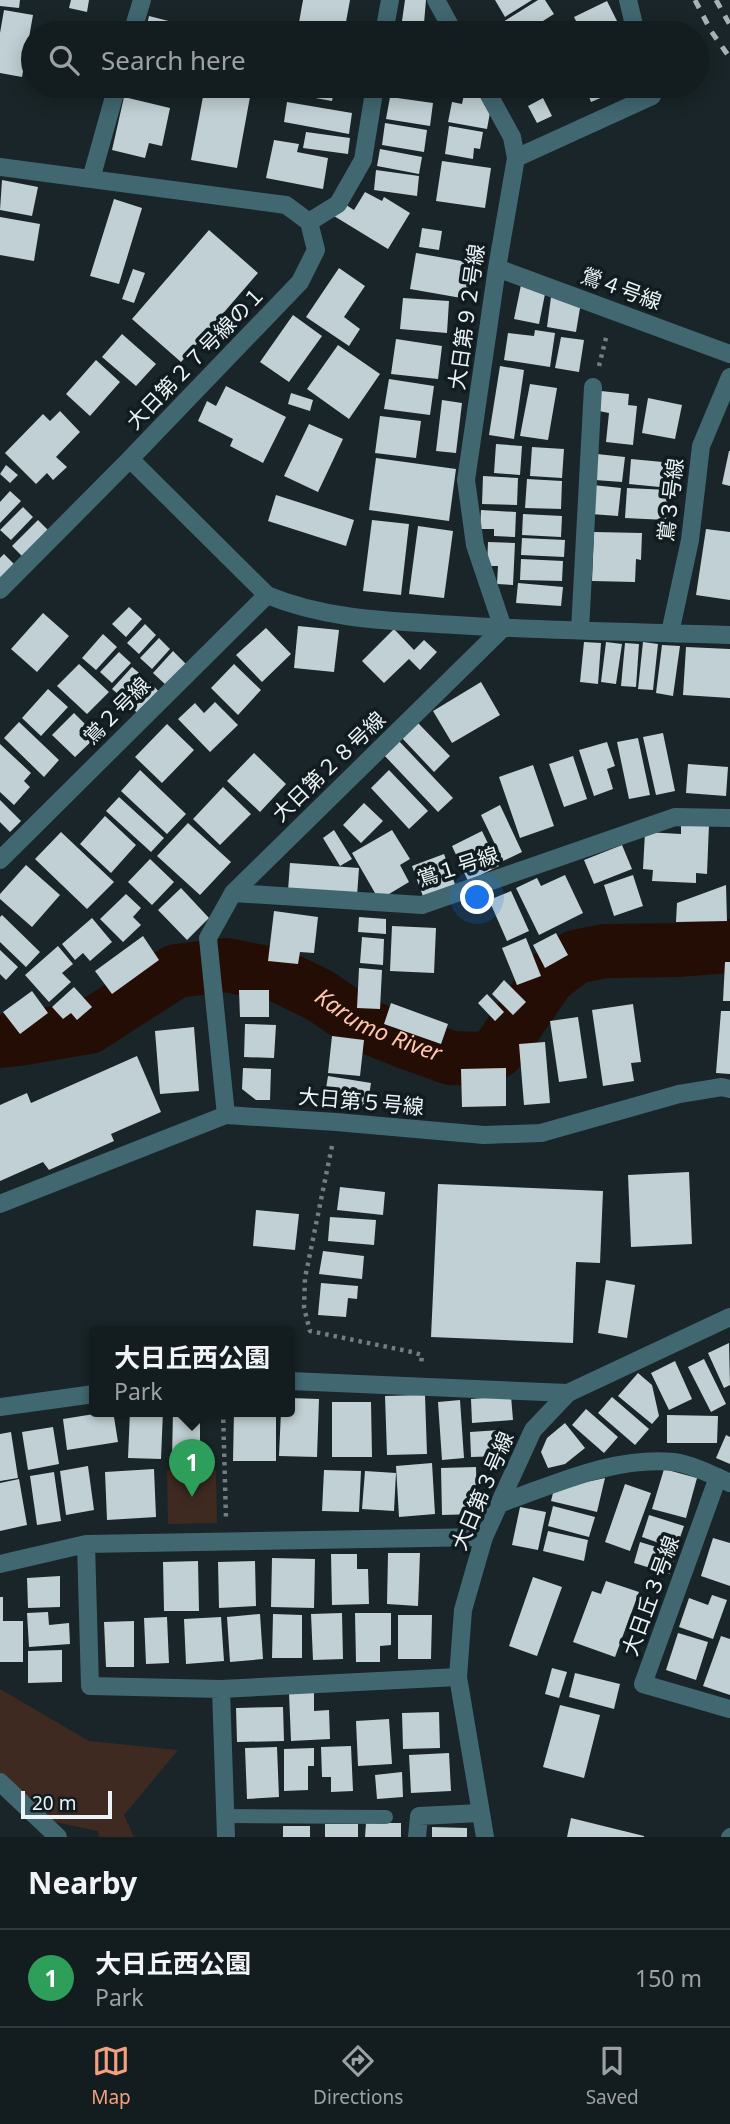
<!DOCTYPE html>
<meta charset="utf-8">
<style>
body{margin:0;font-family:"Noto Sans","Noto Sans JP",sans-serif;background:#1c2527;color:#f1f3f6}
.scale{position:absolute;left:21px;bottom:18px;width:91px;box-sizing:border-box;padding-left:7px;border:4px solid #ecf3f6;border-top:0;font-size:19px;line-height:24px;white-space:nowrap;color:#ecf3f6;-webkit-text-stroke:5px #101c1f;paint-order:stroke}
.you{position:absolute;left:478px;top:898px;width:24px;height:24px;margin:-18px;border:5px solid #fff;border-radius:50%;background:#1a73e8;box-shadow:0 0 0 10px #1a73e833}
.badge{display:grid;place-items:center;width:46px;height:46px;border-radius:50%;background:#f2a080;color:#fff;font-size:23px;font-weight:700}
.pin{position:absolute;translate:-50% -58px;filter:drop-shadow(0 2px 4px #0008)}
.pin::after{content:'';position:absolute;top:37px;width:24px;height:21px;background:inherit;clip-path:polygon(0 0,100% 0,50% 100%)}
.popup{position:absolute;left:89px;top:1326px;width:206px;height:91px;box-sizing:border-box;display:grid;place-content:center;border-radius:7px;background:#131c1e;filter:drop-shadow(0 2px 5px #0005);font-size:23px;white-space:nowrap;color:#9da1a4}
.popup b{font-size:26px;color:#f1f3f6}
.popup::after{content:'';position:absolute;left:50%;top:100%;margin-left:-14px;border:14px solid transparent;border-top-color:#131c1e}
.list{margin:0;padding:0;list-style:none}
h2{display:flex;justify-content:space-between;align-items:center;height:91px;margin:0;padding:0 28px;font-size:30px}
h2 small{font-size:23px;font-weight:400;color:#9da1a4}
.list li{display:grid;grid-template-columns:46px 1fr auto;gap:21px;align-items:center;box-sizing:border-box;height:98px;padding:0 28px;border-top:2px solid #323a3c}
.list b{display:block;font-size:26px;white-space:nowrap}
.list p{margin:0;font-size:23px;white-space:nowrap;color:#9da1a4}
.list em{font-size:23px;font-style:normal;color:#9da1a4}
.icon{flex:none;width:38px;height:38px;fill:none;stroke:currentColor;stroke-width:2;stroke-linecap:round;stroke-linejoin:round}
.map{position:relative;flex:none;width:730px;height:1837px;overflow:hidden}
.search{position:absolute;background:#131c1e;box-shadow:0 4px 18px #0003;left:21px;right:21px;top:21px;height:77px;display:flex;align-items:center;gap:18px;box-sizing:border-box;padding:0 24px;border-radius:38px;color:#9da1a4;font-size:26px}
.sheet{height:189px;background:#131c1e}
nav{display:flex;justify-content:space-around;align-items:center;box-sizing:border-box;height:98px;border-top:2px solid #323a3c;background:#131c1e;font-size:19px;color:#9da1a4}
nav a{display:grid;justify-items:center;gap:4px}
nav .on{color:#f2a080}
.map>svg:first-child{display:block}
.green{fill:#3f2a22}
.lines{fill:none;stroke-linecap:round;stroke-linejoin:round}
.river{stroke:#240d05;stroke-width:54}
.building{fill:#c1d0d4}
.path{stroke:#747d80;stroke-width:4.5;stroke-dasharray:3.5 5;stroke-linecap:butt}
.service{stroke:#416771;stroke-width:14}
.minor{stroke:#416771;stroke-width:18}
.tertiary{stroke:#416771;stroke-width:18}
.rail{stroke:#a9b1b4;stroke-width:5;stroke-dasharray:9 9;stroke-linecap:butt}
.labels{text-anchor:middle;stroke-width:7;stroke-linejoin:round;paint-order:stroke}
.street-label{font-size:21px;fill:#ecf3f6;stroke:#101c1f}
.water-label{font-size:23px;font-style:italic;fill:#ffc5af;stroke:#101c1f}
</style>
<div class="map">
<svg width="730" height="1837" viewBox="0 0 730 1837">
<rect width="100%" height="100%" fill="#192528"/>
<!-- green -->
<path class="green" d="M167,1470h49l1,53 -49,1z
M0,1689l89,52 89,9 -54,65 10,22h-35l-1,-6 -58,-12 -40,-38z"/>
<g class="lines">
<!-- river -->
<path class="river" id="s1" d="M0,1041l19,-2 70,-12 87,-56 50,-6 52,10 43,21 40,28 40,16 50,18 33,1 14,-8 51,-74 26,-20 30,-6 71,-1 54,-4"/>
</g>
<!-- building -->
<path class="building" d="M0,0h20l-1,8 -19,-2z
M71,0h18l-2,12 -18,-4z
M303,0h47l-6,33h-15l-31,-5z
M405,0h21l-2,23 -22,-2z
M495,0h37l-27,17z
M538,0h7l9,14 -30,19h-14l-7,-11z
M607,1l15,30 -4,2h-36l-8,-16z
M4,10l29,5 -11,62 -22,-4v-40z
M149,16l47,12 -1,5h-50z
M51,22l48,10v1h-50z
M60,86h38l-2,8z
M205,86h47l-15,82 -46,-8z
M294,86h41l-3,15 -39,-7z
M393,86h32l-2,11 -31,-5z
M585,86h44l-38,16z
M464,94l21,4 -1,7 7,2 -4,22 -39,-7 4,-20 10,2z
M124,97l46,11 -8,38 -13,-3 -4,15 -33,-8z
M390,97l43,6 -3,23 -44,-7z
M543,98l9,18 -15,7 -9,-17z
M287,102l65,11 -3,21 -65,-12z
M385,123l42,7 -3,22 -42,-7z
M449,126l34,6 -3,17 -6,-1 -1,11 -28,-5z
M306,132l44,6 -2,16 -45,-6z
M274,140l25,4 -2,8 31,6 -5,31 -57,-11z
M380,149l42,8 -3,17 -42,-8z
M442,161l49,7 -6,40 -49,-7z
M376,170l43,6 -2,20 -43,-6z
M2,180l36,7 -6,29 -32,-6z
M365,192l17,9 2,-4 26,16 -22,36 -54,-33 9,-13 11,7z
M114,199l28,9 -23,76 -29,-8z
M0,217l40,7 -6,37 -34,-6z
M422,228l20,3 -3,19 -20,-3z
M209,230l49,43 -77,89 -49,-43z
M416,253l57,10 -6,36 -57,-10z
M339,268l26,18 -21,31 16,12 -11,17 -43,-29z
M133,269l12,4 -11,30 -12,-4z
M521,285l25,4 -7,35 -25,-5z
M551,297l30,5 -5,30 -29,-5z
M403,298l46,3 -2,32 -47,-4z
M293,315l29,21 -33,46 -29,-20z
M535,330l20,3 -5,34 -46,-7 4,-27 26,3z
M122,334l34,30 -20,22 -34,-29z
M561,337l23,3 -5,32 -24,-4z
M396,339l46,7 -4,33 -47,-5z
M338,345l42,29 -31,45 -42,-30z
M96,360l24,22 -30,34 -24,-22z
M500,366l24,4 -10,69 -25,-4z
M389,379l45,7 -4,29 -46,-6z
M530,384l27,4 -9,52 -28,-4z
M226,386l60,31 -23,46 -33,-17 3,-7 -35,-18 9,-20 9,5z
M601,391l28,3 -1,11 9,1 -4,39 -27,-3 3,-29 -10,-2z
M291,393l22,7 -3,11 -22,-7z
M648,398l34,7 -7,34 -33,-6z
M442,400l20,3 -6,50 -20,-2z
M60,411l20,21 -24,25 11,10 -14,13 -6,-7 -11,11 -31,-31 38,-39 7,7z
M380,416l41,5 -5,37 -41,-5z
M309,424l34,15 -25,53 -34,-16z
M496,444l26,2 -2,29 -26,-2z
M532,447l32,2 -2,29 -32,-2z
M729,451h1v35l-8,-2z
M597,454l28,3 -3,25 -27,-2z
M376,458l80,11 -7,52 -80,-11z
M631,459l42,4 -3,25 -41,-4z
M6,465l12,10 -8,8 -10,-9z
M483,476l35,2 -1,27 -35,-1z
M527,479l35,2 -1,28 -36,-1z
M593,485l28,3 -3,28 -27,-2z
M627,488l41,2 -2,30 -41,-2z
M10,491l11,10 -21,22v-21z
M276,495l78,25 -8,26 -78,-25z
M23,507l10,10 -22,23 -11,-10z
M481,510l35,2 -1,25 -21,-1v-7h-14z
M523,514l39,2 -1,21 -39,-2z
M38,520l10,10 -26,26 -10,-10z
M372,520l37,4 -8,71 -38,-4z
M418,526l35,5 -9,67 -35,-4z
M706,529l24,3v68l-34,-5z
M594,532l48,1 -1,27 -5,-1 -1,23 -43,-1z
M522,538l43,2 -1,17 -43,-2z
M488,542l27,1 -2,42 -16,-1 1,-18h-11z
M4,554l10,10 -14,14v-20z
M521,559l42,2 -1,20 -42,-1z
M518,583l45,4 -2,19 -45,-3z
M129,607l13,12 -16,18 -14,-13z
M43,613l26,23 -32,36 -26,-23z
M145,624l11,11 -17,19 -12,-11z
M298,626l41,4 -5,42 -40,-4z
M266,628l25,26 -29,28 -26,-27z
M394,629l20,21 10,-10 13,12 -17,18 -11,-11 -25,24 -22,-22z
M103,634l14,13 -21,23 -14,-12z
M159,638l11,11 -18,20 -12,-11z
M584,642l17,1 -3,41 -18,-2z
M606,642l16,2 -6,40 -15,-2z
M643,642l15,2 -5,46 -15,-1z
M625,643l14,1 -3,43 -15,-1z
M662,645l18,1 -7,50 -17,-3z
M686,647l44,2v49l-47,-3z
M173,651l14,14 -20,21 -14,-13z
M119,652l12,11 -19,20 -12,-11z
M79,664l30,28 -22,22 -30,-28z
M234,664l27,26 -23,25 -27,-27z
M132,667l13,11 -20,22 -13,-11z
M149,681l12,13 -22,21 -12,-13z
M481,682l19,33 -48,28 -19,-32z
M48,689l20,18 -27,29 -19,-18z
M215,702l23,23 -28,27 -32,-33 17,-16 9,10z
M74,713l23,23 -22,21 -23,-22z
M19,722l40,38 -15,17 -40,-39z
M418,723l32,33 -16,16 -32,-34z
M167,724l27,26 -32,33 -27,-26z
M663,733l12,58 -19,4 -13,-58z
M638,738l12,57 -21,4 -12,-57z
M398,740l55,58 -15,14 -55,-58z
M607,742l8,24 -8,3 6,20 -19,7 -15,-46z
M0,744l31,29 -7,8 6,6 -16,18 -14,-13z
M254,753l32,31 -26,28 -33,-31z
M573,756l14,43 -23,8 -15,-43z
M688,764l40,3 -2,29 -40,-3z
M533,765l21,61 -34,12 -21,-61z
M140,770l46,44 -19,20 -46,-43z
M389,770l39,41 -19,18 -38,-41z
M223,787l28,27 -31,31 -27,-26z
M119,797l45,41 -13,14 -45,-41z
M0,800l21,21 -11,11 -10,-10z
M364,803l19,18 -22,22 -18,-18z
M500,805l22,47 -19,9 -22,-46z
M105,816l31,29 -25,28 -31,-29z
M681,822l28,2 -2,50 -11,-1v10l-44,-2 1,-11 -10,-1 2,-37 36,2z
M188,823l43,39 -31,33 -43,-39z
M334,830l18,29 -12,7 -17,-28z
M392,830l18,29 -10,6 9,17 -30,18 -27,-47z
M482,831l17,35 -31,15 -16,-35z
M61,832l53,50 -27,27 -52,-50z
M622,845l10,24 -38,15 -10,-24z
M444,854l12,33 -32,12 -12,-33z
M150,859l24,23 -22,23 -24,-23z
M290,863l69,5 -2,28 -69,-5z
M26,865l34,30 -28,32 -32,-28v-5z
M565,875l18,38 -44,22 -23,-47 21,-10 4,8z
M633,875l10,31 -29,10 -10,-31z
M726,885l1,36 -51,1 1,-19z
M181,888l28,30 -22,22 -29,-30z
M511,891l18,40 -22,10 -18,-41z
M126,894l15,14 -8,9 8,8 -18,17 -23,-23z
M274,911l44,6 -4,36 -14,-1 -2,12 -30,-3z
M2,915l38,37 -14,15 -26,-25v-25z
M359,917l27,2v15l-28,-2z
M92,918l20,24 -22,19 -7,-8 -8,7 -13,-16z
M392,926l44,2 -2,45 -44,-2z
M556,933l12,22 -23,13 -12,-23z
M143,936l16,24 -47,34 -17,-23z
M362,937l22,2 -1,26 -23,-2z
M526,938l15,38 -24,9 -15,-37z
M58,946l15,18 -11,9 9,9 -22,20 -24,-27z
M0,950l18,17 -12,13 -6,-6z
M725,962h5v39h-7z
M359,968l23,2 -2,39 -23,-1z
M504,980l22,22 -13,13 -21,-21z
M74,987l18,20 -15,13 -6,-7 -8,6 -11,-12z
M239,990h30v27h-29z
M32,991l16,22 -28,21 -17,-22z
M487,994l17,18 -9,9 -17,-18z
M391,1003l57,21 -7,20 -57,-20z
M633,1004l8,58 -10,1 3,18 -31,5 -11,-76z
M721,1011h9v63l-14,-1z
M578,1017l9,61 -28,4 -9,-61z
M245,1024l31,1 -2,33 -30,-1z
M194,1027l5,64 -39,3 -5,-63z
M332,1036l32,4 -4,36 -32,-3z
M545,1042l5,61 -26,2 -5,-61z
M137,1056l24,56 -50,22 3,7 -65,29 -6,-8 -43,19v-76l27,-12 4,10z
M243,1068l28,1 -1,31h-14l-14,-11z
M506,1068v38l-44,1 -1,-38z
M328,1076l43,7 -4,25 -43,-7z
M689,1172l3,72 -61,3 -3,-72z
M438,1184l165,7 -3,72 -24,-1 -3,81 -142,-6z
M340,1187l45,5 -2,23 -46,-5z
M256,1210l43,4 -4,36 -42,-4z
M330,1217l46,3 -2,25 -46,-4z
M323,1251l41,5 -2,23 -43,-5z
M606,1280l29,5 -8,53 -29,-5z
M321,1283l37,3 -1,13 -9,-1 -2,19 -28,-2z
M729,1343l1,42 -6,3 -16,-35z
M704,1359l22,45 -15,8 -23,-45z
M675,1361l17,38 -23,11 -18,-37z
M638,1373l14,12 7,31 -7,8 -34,-28z
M425,1395l2,59 -40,1 -2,-59z
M511,1396l2,24 -41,3 -1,-24z
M612,1397l37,32 -14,16 -37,-32z
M290,1398l29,1 -2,58 -38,-1 2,-45h9z
M460,1400l4,58 -22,2 -4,-58z
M332,1402h39l1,55h-40z
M586,1409l32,28 -14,16 -32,-28z
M113,1411l5,31 -51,8 -4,-31z
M130,1411h33l-2,48 -33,-1z
M173,1411h27v48l-28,-1z
M234,1411h42v50h-43z
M667,1415l51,1 -1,27h-50z
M565,1423l20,25 -20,16 -17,4 -7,-16 6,-14z
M53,1427l6,37 -31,6 -6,-38z
M500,1430l2,26 -31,1 -1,-25z
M11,1432l7,46 -18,3v-47z
M726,1435l4,2v27l-14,-6z
M432,1463l3,51 -36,3 -3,-51z
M88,1466l6,44 -28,5 -6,-44z
M476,1467l1,47 -35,1 -1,-47z
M154,1469l2,48 -49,3 -2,-48z
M664,1469l33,9 -11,40 -34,-9z
M324,1470l37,1 -2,41 -37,-1z
M365,1471l31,2 -2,38 -32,-2z
M54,1472l7,49 -24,4 -7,-49z
M605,1478l-8,34 -46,-11 3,-12z
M19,1479l8,46 -27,6v-48z
M625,1484l26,9 -21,58 -25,-9z
M553,1506l42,11 -6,20 -41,-11z
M520,1507l26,5 -8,38 -26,-5z
M649,1515l35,11 -8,23 -34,-12z
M548,1531l40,9 -4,21 -41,-10z
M713,1538l17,5v43l-29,-10z
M640,1542l36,11 -6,21 -36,-11z
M388,1553h32l-2,53 -31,-2z
M331,1554h26v15h11l1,35 -37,1z
M272,1558l43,1 -1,49 -43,-1z
M198,1561l1,50h-35l-1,-49z
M255,1561l1,45 -37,2 -1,-46z
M60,1576v31l-32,1 -1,-30z
M533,1577l29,10 -25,69 -28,-10z
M606,1581l33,11 -24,65 -42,-15 19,-51 9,3z
M712,1595l15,5 -14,39 -34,-12 10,-29 19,7z
M0,1597h3v24h20v41h-23z
M48,1612l1,13 20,-2 1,21 -41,3 -2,-34z
M342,1613l1,46 -30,1 -2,-46z
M355,1613h36v32l-11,1v16h-24z
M260,1614l3,45 -33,3 -3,-45z
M273,1614l29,1v43h-30z
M398,1615h34l-1,44h-33z
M167,1617l2,46 -23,1 -2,-46z
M221,1617l3,44 -38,3 -2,-45z
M134,1621v46h-28l-2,-45z
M678,1633l30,9 -12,38 -30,-10z
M721,1636l9,3v56l-27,-9z
M62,1650v32l-34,1v-32z
M552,1668l15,4 -8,26 -14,-4z
M575,1673l45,11 -6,25 -45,-12z
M314,1692v19l15,-1 1,29 -39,2 -2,-48z
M560,1705l40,10 -16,63 -41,-11z
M283,1707l1,34 -47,1 -1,-34z
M439,1712l1,36 -37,1 -1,-36z
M389,1719l3,45 -34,2 -2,-45z
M351,1746l2,45 -22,1v-15h-9l-1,-30z
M277,1747l2,50 -32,2 -2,-51z
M314,1748v18h-6v24l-24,1v-42z
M449,1753l2,38 -40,2 -2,-38z
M402,1772l1,25 -26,2 -2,-24z
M571,1818l73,18v1h-77z
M366,1823h35v14h-36z
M325,1824h33v13h-33z
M283,1826h27v11h-27z
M432,1827l35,1v9h-35z"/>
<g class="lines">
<!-- path -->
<path class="path" d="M599,366l8,-32
M332,1146l-27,132 -1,30 6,23 102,21 10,3 -1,10
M223,1411l3,108"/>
<!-- service -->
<path class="service" d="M225,1816l161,1
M728,1837l2,-2"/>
<!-- minor -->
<path class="minor" d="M436,0l18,33
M628,0l8,33
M132,33l10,-33
M384,33l6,-33
M484,86l28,51 4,21
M0,167l286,38 23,17 7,28 -16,32 -170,177 137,136c60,25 125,26 189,30 92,6 183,7 274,10
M91,179l26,-93
M309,222l29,-18 25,-44 12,-74
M497,268l233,86
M0,590l130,-131
M503,628l-28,-83 -9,-65 31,-212 19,-110 136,-62 -3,-10
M580,630l13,-243
M670,633l20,-93 11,-94 29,-69
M0,860l267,-265
M233,893l189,12 253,-88 55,1
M0,1204l226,-89 -18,-177 25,-45 270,-265
M290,1381l278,12
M0,1407l94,-13
M718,1477l-75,207 87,25
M501,1503c55,-19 113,-47 173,-41 17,2 41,14 56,21
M86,1544l4,142 131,3 237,-12
M0,1564l86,-20 398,-7
M221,1689l5,148
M0,1782l58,55
M417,1837l2,-21 61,-3"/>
<!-- tertiary -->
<path class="tertiary" d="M226,1115l110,7 148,13 57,-2 138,-39 43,-7 8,2
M485,1837l-27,-160 5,-67 21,-73 49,-107 35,-37 162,-76"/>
<!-- rail -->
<path class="rail" d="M695,0l16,31 19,27
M716,0l14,25"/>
</g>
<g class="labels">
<!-- street labels -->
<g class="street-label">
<text transform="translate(621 289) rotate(20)" y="7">鶯４号線</text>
<text transform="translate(467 317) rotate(-82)" y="7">大日第９２号線</text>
<text transform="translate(196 358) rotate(-46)" y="7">大日第２７号線の１</text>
<text transform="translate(671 500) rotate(-83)" y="7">鴬３号線</text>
<text transform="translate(117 711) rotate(-45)" y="7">鴬２号線</text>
<text transform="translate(329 767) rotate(-44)" y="7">大日第２８号線</text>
<text transform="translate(458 867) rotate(-18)" y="7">鴬１号線</text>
<text transform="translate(361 1102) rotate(5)" y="7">大日第５号線</text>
<text transform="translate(483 1491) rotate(-67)" y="7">大日第３号線</text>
<text transform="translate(651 1596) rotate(-70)" y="7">大日丘３号線</text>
</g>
<!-- water labels -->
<g class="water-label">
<text dy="8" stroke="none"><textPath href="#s1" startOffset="410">Karumo River</textPath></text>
</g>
</g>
</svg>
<div class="scale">20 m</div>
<div class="you"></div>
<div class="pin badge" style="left:192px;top:1497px;background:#2e9e5b">1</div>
<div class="popup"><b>大日丘西公園</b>Park</div>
<div class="search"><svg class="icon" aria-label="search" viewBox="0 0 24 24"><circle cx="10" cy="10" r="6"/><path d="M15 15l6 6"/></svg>Search here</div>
</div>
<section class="sheet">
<h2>Nearby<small></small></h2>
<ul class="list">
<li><span class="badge" style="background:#2e9e5b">1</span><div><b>大日丘西公園</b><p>Park</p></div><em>150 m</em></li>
</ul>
</section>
<nav>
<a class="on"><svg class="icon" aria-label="map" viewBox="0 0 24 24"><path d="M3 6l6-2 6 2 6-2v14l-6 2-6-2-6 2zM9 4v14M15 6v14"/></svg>Map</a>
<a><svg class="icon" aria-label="directions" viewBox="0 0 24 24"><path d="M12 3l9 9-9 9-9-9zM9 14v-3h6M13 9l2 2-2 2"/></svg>Directions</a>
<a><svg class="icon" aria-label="saved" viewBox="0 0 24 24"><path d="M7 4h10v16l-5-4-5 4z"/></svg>Saved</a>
</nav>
